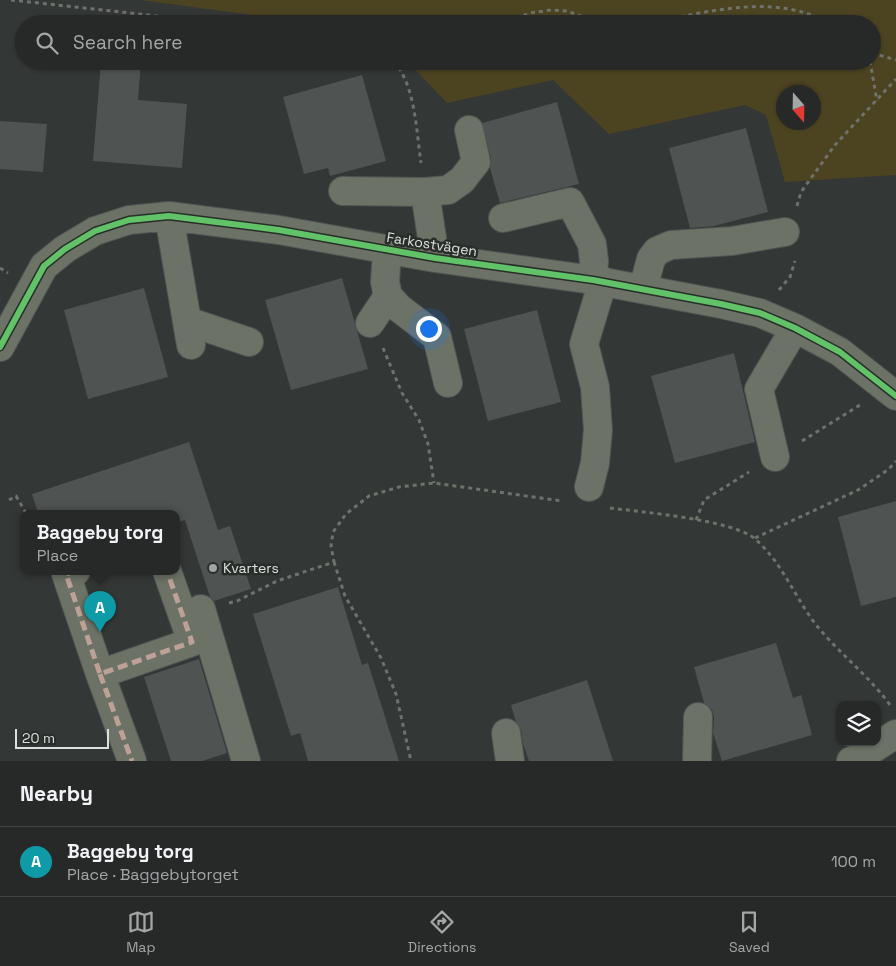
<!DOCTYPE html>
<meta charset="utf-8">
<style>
body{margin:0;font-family:"Space Grotesk",sans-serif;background:#323534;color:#f1f3f6}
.controls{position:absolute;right:15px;bottom:15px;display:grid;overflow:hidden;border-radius:10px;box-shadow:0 1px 4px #0004}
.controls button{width:45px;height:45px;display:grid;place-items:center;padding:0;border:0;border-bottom:1px solid #424545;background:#262928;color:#f1f3f6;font:25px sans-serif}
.compass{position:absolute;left:776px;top:85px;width:45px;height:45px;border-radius:50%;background:#262928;box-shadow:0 1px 4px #0004;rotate:160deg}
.scale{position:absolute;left:15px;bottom:12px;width:94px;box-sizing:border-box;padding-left:5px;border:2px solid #dce0de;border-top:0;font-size:14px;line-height:18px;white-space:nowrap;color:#dce0de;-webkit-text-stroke:4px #282e2a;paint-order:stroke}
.you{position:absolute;left:428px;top:328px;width:18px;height:18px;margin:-12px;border:4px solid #fff;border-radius:50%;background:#1a73e8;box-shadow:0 0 0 8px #1a73e833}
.badge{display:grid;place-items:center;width:32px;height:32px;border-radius:50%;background:#a1a5a3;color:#fff;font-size:16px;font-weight:700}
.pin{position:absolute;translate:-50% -41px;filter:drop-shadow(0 1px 2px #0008)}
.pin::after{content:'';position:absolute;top:26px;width:18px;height:15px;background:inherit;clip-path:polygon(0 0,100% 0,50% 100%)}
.popup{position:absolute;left:20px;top:510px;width:160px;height:65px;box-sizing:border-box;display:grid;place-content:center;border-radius:10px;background:#262928;filter:drop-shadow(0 1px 4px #0005);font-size:16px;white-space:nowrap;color:#a4a6a8}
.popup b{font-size:19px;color:#f1f3f6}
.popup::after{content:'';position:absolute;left:50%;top:100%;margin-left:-10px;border:10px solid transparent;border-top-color:#262928}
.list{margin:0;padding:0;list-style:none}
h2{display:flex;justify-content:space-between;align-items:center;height:65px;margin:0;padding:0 20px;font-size:21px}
h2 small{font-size:16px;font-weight:400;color:#a4a6a8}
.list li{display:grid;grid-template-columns:32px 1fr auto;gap:15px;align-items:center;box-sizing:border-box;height:70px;padding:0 20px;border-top:1px solid #424545}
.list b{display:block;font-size:19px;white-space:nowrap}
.list p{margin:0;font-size:16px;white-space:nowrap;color:#a4a6a8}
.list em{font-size:16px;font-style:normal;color:#a4a6a8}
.icon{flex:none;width:28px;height:28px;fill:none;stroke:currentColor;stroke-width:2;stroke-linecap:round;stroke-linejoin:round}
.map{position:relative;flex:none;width:896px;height:761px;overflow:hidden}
.search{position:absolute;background:#262928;box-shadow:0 1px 4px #0004;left:15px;right:15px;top:15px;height:55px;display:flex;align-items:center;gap:12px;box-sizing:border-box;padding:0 18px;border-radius:28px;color:#a4a6a8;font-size:19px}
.sheet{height:135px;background:#262928}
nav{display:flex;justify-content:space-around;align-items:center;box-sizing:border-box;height:70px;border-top:1px solid #424545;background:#262928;font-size:14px;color:#a4a6a8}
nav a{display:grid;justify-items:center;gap:2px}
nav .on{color:#a1a5a3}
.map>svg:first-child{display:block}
.green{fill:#4c4321;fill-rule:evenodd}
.building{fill:#4f5352}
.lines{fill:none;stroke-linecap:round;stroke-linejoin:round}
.minor-casing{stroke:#525553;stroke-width:30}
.path{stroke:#6e726b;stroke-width:3;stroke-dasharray:4 4;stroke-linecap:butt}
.minor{stroke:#6c7266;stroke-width:28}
.quiet{stroke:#bda197;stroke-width:5;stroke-dasharray:10 5;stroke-linecap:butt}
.cycleway-casing{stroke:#282e2a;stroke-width:9}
.cycleway{stroke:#61c268;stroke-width:6}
.poi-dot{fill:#a1a5a3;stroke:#282e2a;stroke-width:2}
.labels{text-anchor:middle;stroke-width:5;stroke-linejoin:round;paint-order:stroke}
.street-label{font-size:14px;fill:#dce0de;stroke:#282e2a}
.poi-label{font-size:14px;fill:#dce0de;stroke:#282e2a;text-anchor:start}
</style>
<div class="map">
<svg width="896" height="761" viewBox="0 0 896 761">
<rect width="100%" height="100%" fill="#333735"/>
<!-- green -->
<path class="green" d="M140,0h756v175l-111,7 -19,-67 -21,-10 -136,29 -56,-54 -106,23 -40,-42h465v-37h-551zM784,92h30v30h-30z"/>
<!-- building -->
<path class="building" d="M101,61h40l-3,39 49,4 -5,64 -89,-7z
M362,75l24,86 -56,15 -2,-8 -24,6 -21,-77z
M557,102l22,82 -79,19 -10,-35 1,-9 -9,-36z
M0,121l47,3 -4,48 -43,-3z
M746,128l22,84 -54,14 -24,2 -21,-80z
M342,278l26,91 -77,21 -26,-90z
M144,288l24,89 -80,22 -24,-89z
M537,310l24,92 -73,19 -24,-92z
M734,353l21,89 -80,21 -24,-87z
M189,442l29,88 12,-4 21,63 -37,12 -4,-4 -25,-77 -9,3v-10h-138l-6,-19z
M896,501v96l-35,9 -23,-89z
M338,587l24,78 6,-2 31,98h-91l-8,-28 -9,3 -38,-122z
M776,643l17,55 8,-3 11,40 -90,26 -9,-28 1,-16 -2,-7 -8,-7 -10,-36z
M199,659l28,94 -25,8h-31l-27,-84z
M587,680l26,81h-84l-6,-17 -2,-14 -5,-8 -5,-17z"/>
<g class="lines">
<defs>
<path id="minor" d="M343,191l82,1 23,-2 14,-10 14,-18 -7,-32
M425,192l10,66
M169,216l22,129
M503,218l67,-16 22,42 2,17 -1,19
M387,250l-2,32 3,14 11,12 38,29 11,46
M643,289l8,-30 6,-8 14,-6 61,-4 53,-9
M187,321l62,21
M370,323l18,-27
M0,347l44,-81 21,-17 30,-18 34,-11 40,-4 110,14 156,28 158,22 128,24 39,9 35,15 45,24 56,44
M775,457l-16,-68 36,-61
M589,487l6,-24 3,-33 -3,-43 -11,-43 19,-63
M76,571l-10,3 34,100 92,-32 -25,-71
M201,609l45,152
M100,674l32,87
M506,733l4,28
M697,761l1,-44
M851,761l9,-4 36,-23"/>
</defs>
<!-- minor casing -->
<use href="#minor" class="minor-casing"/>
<!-- path -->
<path class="path" d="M11,0l220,24
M501,24l29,-11 21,-3 16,1 25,9 22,4
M625,24c23,-2 46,-5 69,-10 50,-9 93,-14 138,10
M872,53l24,7
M394,61c22,27 22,69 27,102
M870,61l7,40
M797,206l4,-14 34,-47 61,-66
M0,268l8,5
M779,290l11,-13 5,-16
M383,348l19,45 17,27 9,24 6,39
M802,441l58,-36
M9,500l7,-4 10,17
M610,508c32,4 124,12 145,31 27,23 40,59 62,87 22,27 52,50 73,79
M696,520l8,-20 45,-28
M755,538l103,-48 31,-21 7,-8
M334,562l11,34 36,62 15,36 15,67
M229,603l8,-2 40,-20 57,-19 -3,-16 2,-14 13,-18 23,-18 30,-9 35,-4 128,18"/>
<!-- minor -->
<use href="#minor" class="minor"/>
<!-- quiet -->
<path class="quiet" d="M76,571l-10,3 34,100 92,-32 -25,-71
M100,674l32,87"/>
<defs>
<path id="cycleway" d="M0,347l44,-81 21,-17 30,-18 34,-11 40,-4 110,14 156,28 158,22 128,24 39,9 35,15 45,24 56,44"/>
</defs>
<!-- cycleway casing -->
<use href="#cycleway" class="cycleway-casing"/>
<!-- cycleway -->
<use href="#cycleway" class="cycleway"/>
</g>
<!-- markers -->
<circle class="poi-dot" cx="213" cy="568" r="5"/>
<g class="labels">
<!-- street labels -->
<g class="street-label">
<text transform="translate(432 244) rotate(9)" y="5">Farkostvägen</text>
</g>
<!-- poi labels -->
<g class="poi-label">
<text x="223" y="573">Kvarters</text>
</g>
</g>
</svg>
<div class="controls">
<button><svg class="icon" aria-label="layers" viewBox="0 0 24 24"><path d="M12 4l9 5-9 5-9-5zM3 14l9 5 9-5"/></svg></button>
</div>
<svg class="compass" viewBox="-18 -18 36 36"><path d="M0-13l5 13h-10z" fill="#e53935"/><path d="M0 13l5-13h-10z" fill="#a4a6a8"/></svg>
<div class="scale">20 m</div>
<div class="you"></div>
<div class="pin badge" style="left:100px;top:632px;background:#0f9aa8">A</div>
<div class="popup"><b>Baggeby torg</b>Place</div>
<div class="search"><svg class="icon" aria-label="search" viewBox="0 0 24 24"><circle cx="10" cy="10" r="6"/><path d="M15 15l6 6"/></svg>Search here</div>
</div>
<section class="sheet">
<h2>Nearby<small></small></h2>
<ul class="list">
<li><span class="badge" style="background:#0f9aa8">A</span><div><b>Baggeby torg</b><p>Place · Baggebytorget</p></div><em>100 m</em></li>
</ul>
</section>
<nav>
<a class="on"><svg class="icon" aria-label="map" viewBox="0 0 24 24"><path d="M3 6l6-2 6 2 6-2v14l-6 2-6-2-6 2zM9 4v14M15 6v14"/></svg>Map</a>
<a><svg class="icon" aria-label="directions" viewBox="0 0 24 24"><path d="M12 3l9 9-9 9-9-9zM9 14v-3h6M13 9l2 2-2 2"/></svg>Directions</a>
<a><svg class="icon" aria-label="saved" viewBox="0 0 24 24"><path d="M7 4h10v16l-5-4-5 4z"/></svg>Saved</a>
</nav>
